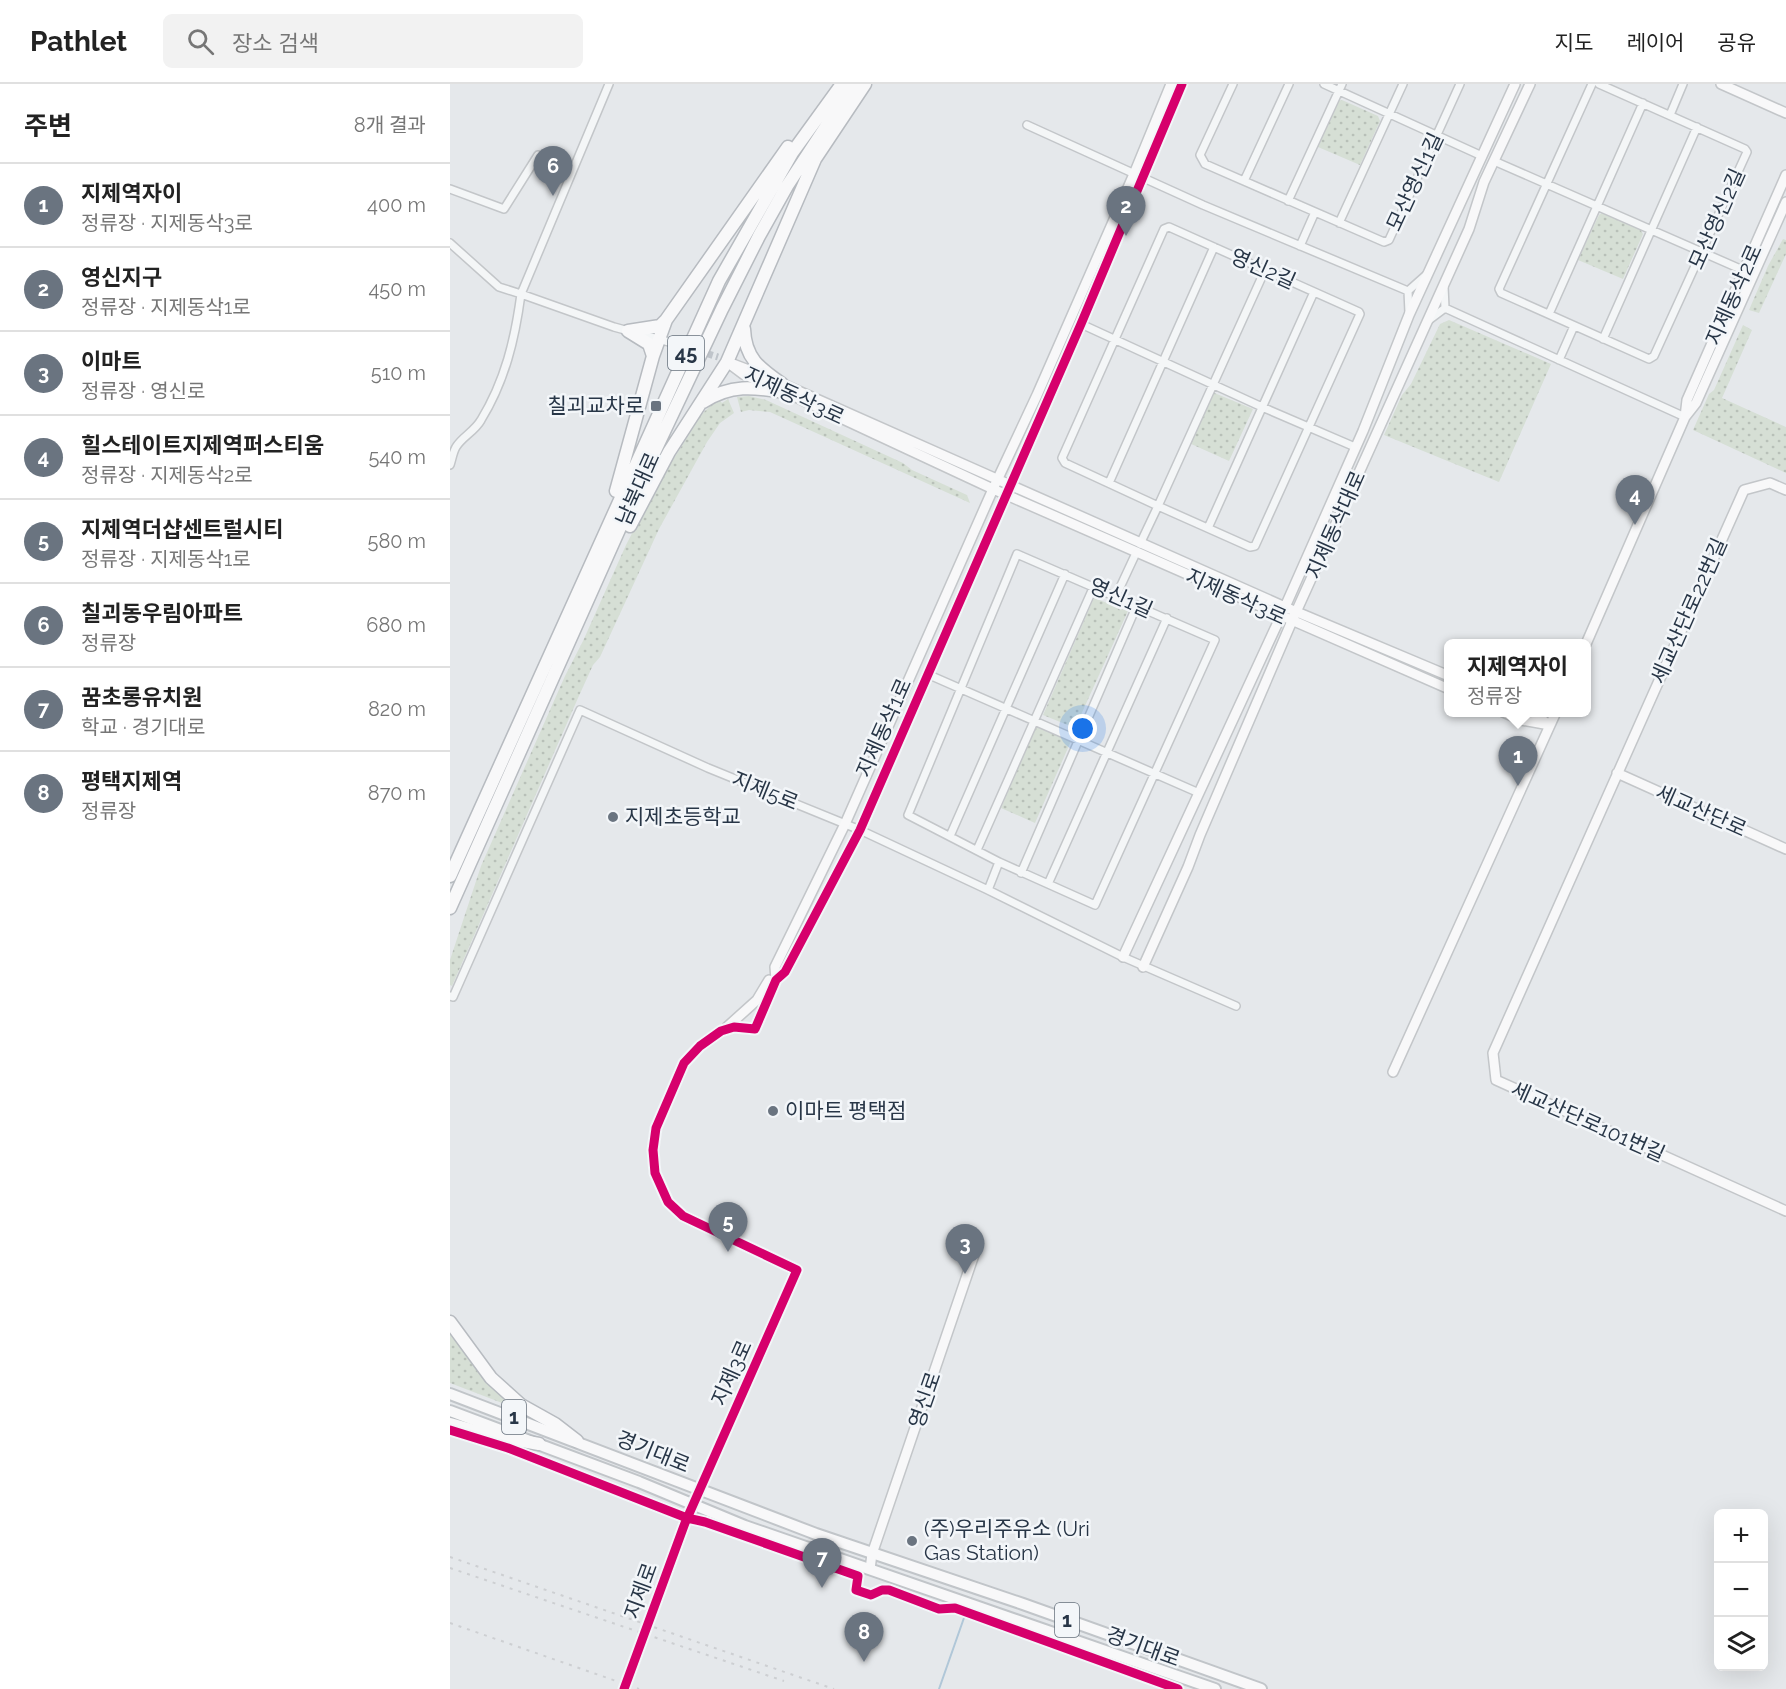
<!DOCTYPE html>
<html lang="ko">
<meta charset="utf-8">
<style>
body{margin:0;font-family:Raleway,"Noto Sans KR",sans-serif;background:#f2f2f2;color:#222}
.controls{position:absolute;right:18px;bottom:18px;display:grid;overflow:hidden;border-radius:9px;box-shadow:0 6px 24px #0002}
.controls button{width:54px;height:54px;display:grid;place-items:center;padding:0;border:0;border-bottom:2px solid #e0e0e0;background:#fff;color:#222;font:30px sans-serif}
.you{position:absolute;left:633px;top:645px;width:21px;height:21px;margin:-15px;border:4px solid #fff;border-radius:50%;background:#1a73e8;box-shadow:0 0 0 9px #1a73e833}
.badge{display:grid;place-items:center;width:39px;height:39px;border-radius:50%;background:#6a7480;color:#fff;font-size:20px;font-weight:700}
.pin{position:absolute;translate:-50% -50px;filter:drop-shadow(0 2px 3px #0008)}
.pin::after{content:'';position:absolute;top:32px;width:21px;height:18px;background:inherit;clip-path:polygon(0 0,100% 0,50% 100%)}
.popup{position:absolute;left:994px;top:555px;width:147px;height:78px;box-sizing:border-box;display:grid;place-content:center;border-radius:9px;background:#fff;filter:drop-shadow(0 2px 4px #0005);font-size:20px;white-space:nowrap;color:#767676}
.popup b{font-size:22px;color:#222}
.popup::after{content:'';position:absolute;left:50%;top:100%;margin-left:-12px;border:12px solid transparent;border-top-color:#fff}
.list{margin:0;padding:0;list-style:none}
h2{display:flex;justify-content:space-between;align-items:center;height:78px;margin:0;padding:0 24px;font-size:26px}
h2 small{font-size:20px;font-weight:400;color:#767676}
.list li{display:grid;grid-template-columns:39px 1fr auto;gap:18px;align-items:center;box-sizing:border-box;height:84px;padding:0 24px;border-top:2px solid #e0e0e0}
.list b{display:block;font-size:22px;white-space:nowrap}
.list p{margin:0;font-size:20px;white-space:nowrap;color:#767676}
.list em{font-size:20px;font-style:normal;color:#767676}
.icon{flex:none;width:33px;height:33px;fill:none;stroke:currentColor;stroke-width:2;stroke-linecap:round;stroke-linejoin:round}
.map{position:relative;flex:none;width:1336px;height:1605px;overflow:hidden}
header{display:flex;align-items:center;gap:36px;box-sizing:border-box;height:84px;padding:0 30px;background:#fff;border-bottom:2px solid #e0e0e0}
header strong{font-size:28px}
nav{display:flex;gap:33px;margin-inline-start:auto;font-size:21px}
.search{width:420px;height:54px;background:#f2f2f2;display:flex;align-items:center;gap:15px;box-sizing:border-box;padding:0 21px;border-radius:9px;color:#767676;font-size:22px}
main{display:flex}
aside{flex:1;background:#fff}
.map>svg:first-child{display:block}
.grass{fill:url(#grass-dots)}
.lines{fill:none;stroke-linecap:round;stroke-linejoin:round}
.stream{stroke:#b0c7d8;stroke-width:2}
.street-tunnel{stroke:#bfc4ca;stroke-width:7;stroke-dasharray:7 3.5;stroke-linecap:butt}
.street-casing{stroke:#c3c6c9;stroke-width:10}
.secondary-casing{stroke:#c3c6c9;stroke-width:12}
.primary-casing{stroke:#c1c5c9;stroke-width:14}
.highway-casing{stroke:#b7bbc0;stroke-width:15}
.street{stroke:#f4f6f7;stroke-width:7}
.secondary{stroke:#f8f8f9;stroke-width:9}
.primary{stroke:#f8f8f9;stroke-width:10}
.highway{stroke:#f8f8f9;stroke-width:12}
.rail{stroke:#cdcfd2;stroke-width:2;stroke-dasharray:3 6;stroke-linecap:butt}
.secondary-bridge-casing{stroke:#c3c6c9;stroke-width:12;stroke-linecap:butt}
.secondary-bridge{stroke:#f8f8f9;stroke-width:9}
.cycleway-casing{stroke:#f3f6f9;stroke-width:13}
.cycleway{stroke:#d6006c;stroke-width:9}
.poi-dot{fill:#6a7480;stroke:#f3f6f9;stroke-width:2}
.labels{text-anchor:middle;stroke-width:5;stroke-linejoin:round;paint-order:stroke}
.shield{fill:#f3f6f9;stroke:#65707c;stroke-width:1.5}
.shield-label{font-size:20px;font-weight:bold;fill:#283647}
.street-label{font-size:21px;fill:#283647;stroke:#f3f6f9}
.poi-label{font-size:21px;fill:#283647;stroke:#f3f6f9;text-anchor:start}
</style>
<header>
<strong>Pathlet</strong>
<div class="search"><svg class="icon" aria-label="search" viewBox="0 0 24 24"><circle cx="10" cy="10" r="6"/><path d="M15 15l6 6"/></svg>장소 검색</div>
<nav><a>지도</a><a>레이어</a><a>공유</a></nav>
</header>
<main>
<aside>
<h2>주변<small>8개 결과</small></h2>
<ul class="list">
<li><span class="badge">1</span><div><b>지제역자이</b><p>정류장 · 지제동삭3로</p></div><em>400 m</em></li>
<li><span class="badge">2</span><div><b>영신지구</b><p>정류장 · 지제동삭1로</p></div><em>450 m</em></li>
<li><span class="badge">3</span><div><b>이마트</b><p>정류장 · 영신로</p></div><em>510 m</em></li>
<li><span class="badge">4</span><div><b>힐스테이트지제역퍼스티움</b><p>정류장 · 지제동삭2로</p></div><em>540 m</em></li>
<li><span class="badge">5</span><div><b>지제역더샵센트럴시티</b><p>정류장 · 지제동삭1로</p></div><em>580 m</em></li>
<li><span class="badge">6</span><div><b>칠괴동우림아파트</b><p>정류장</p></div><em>680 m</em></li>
<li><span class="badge">7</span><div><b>꿈초롱유치원</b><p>학교 · 경기대로</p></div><em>820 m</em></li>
<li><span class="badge">8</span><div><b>평택지제역</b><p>정류장</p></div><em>870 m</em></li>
</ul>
</aside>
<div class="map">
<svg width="1336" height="1605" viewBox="0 0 1336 1605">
<defs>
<pattern id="grass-dots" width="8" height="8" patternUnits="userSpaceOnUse" patternTransform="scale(1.5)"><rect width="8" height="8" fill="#d6dfd5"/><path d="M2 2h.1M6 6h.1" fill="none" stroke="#b8c0b8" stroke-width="1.8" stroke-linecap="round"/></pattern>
</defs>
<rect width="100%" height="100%" fill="#e5e8eb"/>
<!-- grass -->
<path class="grass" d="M892,16l36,16 2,5 -20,44 -42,-18 20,-46z
M1152,129l38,16 3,5 -20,45 -45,-19 21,-45z
M1333,155l3,1v14l-27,59 -10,-3 19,-44z
M999,236l102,44 -52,118 -115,-47 18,-40 9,-11 29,-60z
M1293,241l9,5 -30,68 64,29v46l-93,-43 16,-36 5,-4z
M762,308l41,17 -24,52 -40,-18z
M299,312l17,4 137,63 9,7 55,25 3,8 -200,-91 -21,-2 -8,2 -4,-15z
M268,314l4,5 6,-4 6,14 -14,10 -13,19 -48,87 -59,128 -7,8 -15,33 -126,288 -2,-1v-25l31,-94 84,-190 18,-35 43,-96 30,-58 45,-72z
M644,514l34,13 -53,117 -32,-13z
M586,641l35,16 -36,82 -34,-15z
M0,1246l61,73 -1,3 -60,-23z"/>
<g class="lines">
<!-- stream -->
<path class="stream" d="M489,1605l26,-74"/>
<!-- street-tunnel -->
<path class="street-tunnel" d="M236,263l32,10"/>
<defs>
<path id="street" d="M159,0l-88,210 93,33 66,18
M783,0l-33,71 5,9 179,78 5,-2 71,-156
M874,0l158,72
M1142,0l-93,205 2,4 148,66 5,-3 93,-204 -2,-3 -146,-65
M1220,31l13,-31
M577,41l176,80 205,86
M1044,77l251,110
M794,97l45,-97
M0,105l54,20 34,-54 35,14
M838,117l54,-117
M889,139l64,-139
M0,159l49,44 22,7c-6,45 -16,87 -40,126 -6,11 -19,17 -25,27 -3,5 -4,12 -6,18
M850,162l15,-34
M994,202l1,22
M958,207l18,-16
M958,207l1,22
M995,224l240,109
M1099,230l94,-211
M979,236l16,-12
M631,240l181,83 93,40
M1153,255l94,-212
M1109,276l15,-34
M659,399l105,-236
M758,444l106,-236
M690,460l18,-38 92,41 5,-1 105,-232 -1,-2 -190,-85 -5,2 -102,229 3,5 93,43 107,-236
M666,512l20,-43
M477,590l272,119
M500,752l115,-262
M527,766l117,-264
M571,789l116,-268
M598,800l119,-266
M538,806l11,-28 96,43 120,-265 -198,-86 -109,261 91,47
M0,912l3,1 127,-287 128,58 152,62 128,60 135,67 113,49"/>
<path id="secondary" d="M1271,0l65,29
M1336,91l-99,225 -2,17 11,-14 90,-201
M277,278l16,12 42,18 208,97 456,200
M283,280l34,13
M335,301l500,222 164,69
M1336,406l-16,-7 -26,7 -251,563 3,27 290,131
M1136,560l99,-227
M1053,628l18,8 29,5
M1082,628l16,12
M1167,689l169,76
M673,873l162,-350 78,-176 46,-116 106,-231
M693,883l45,-100 12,-32 92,-214 177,-392 15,-47 46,-98
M326,896l-1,-13 70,-143 148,-335 44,-94 97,-221 37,-90
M277,943l30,-27 12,-20
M943,988l163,-360
M235,1439l112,-253 -114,-54 -15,-14 -13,-29 -2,-23 3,-22 28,-65 16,-17 21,-15 13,-4 21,2 21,-49 9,-8 75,-142 221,-506 101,-240
M420,1485l2,-15 105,-308"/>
<path id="primary" d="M0,1310l366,140 207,70 238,85
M0,1327l189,71 106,44 470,163"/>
<path id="highway" d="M294,245c1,29 15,39 38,55
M178,247l32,-5 6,-6
M178,247l21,13 4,12
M253,318c28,-18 50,-15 82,-10
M166,407l37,-135 13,-36 122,-173
M180,442l39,-74 58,-90 88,-203 50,-75
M0,792l269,-595 73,-128 50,-69
M0,824l193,-432 79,-167 37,-73 28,-50 67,-102
M0,1238l41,56 30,27 34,19 22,17
M0,1340l39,11 50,9"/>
</defs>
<!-- street casing -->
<use href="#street" class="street-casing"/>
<!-- secondary casing -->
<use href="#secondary" class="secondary-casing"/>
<!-- primary casing -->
<use href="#primary" class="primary-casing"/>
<!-- highway casing -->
<use href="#highway" class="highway-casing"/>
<!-- street -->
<use href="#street" class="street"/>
<!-- secondary -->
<use href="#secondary" class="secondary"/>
<!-- primary -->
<use href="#primary" class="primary"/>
<!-- highway -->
<use href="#highway" class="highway"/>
<!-- rail -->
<path class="rail" d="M0,1473l384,132
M0,1484l334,113
M0,1539l189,66"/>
<defs>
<path id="secondary-bridge" d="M174,1605l61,-166"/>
</defs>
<!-- secondary-bridge casing -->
<use href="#secondary-bridge" class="secondary-bridge-casing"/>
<!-- secondary-bridge -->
<use href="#secondary-bridge" class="secondary-bridge"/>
<defs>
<path id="cycleway" d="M0,1346l58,18 179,70 18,4 153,54 -2,14 15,5 11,-5h7l50,19 16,-1 223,81
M174,1605l61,-166 112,-253 -114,-54 -15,-14 -13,-29 -2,-23 3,-22 28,-65 16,-17 21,-15 13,-4 21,2 21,-49 9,-8 75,-142 221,-506 101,-240"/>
</defs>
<!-- cycleway casing -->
<use href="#cycleway" class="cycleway-casing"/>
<!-- cycleway -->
<use href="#cycleway" class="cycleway"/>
</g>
<!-- markers -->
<g class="poi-dot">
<rect x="200" y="316" width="12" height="12" rx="3"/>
<circle cx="163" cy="733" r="6"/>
<circle cx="323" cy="1027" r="6"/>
<circle cx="462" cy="1457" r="6"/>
</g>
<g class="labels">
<!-- shield labels -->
<g class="shield">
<rect x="218" y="252" width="36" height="34" rx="4.5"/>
<rect x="52" y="1316" width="24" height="34" rx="4.5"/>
<rect x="605" y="1519" width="24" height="34" rx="4.5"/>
</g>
<g class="shield-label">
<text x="236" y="276">45</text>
<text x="64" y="1340">1</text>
<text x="617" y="1543">1</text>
</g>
<!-- street labels -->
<g class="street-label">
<text transform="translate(965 98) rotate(-65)" y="7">모산영신1길</text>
<text transform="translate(1267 135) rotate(-66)" y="7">모산영신2길</text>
<text transform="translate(813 185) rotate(24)" y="7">영신2길</text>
<text transform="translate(1284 211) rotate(-66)" y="7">지제동삭2로</text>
<text transform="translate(344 312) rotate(25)" y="7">지제동삭3로</text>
<text transform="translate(188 405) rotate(-66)" y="7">남북대로</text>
<text transform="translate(886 441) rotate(-66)" y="7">지제동삭대로</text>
<text transform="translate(786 513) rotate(24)" y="7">지제동삭3로</text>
<text transform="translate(671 514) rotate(24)" y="7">영신1길</text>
<text transform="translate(1239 527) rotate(-66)" y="7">세교산단로22번길</text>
<text transform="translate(434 644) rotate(-66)" y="7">지제동삭1로</text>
<text transform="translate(315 707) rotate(22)" y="7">지제5로</text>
<text transform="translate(1251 727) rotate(24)" y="7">세교산단로</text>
<text transform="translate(1138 1038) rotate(24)" y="7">세교산단로101번길</text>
<text transform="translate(282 1289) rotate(-66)" y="7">지제3로</text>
<text transform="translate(475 1316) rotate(-71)" y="7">영신로</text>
<text transform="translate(203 1368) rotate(22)" y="7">경기대로</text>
<text transform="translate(191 1507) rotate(-70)" y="7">지제로</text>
<text transform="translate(693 1563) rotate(20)" y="7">경기대로</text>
</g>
<!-- poi labels -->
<g class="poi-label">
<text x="194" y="329" text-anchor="end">칠괴교차로</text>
<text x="175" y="740">지제초등학교</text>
<text x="335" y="1034">이마트 평택점</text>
<text x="474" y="1452">(주)우리주유소 (Uri<tspan x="474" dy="24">Gas Station)</tspan></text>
</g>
</g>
</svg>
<div class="controls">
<button>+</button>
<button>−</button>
<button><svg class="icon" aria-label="layers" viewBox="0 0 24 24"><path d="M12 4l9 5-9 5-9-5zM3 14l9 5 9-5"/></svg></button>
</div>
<div class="you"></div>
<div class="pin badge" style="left:1068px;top:702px">1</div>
<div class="popup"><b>지제역자이</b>정류장</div>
<div class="pin badge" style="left:676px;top:152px">2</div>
<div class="pin badge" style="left:515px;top:1190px">3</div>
<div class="pin badge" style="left:1185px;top:441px">4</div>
<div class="pin badge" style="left:278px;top:1168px">5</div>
<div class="pin badge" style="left:103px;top:112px">6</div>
<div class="pin badge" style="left:372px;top:1504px">7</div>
<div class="pin badge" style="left:414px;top:1578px">8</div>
</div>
</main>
